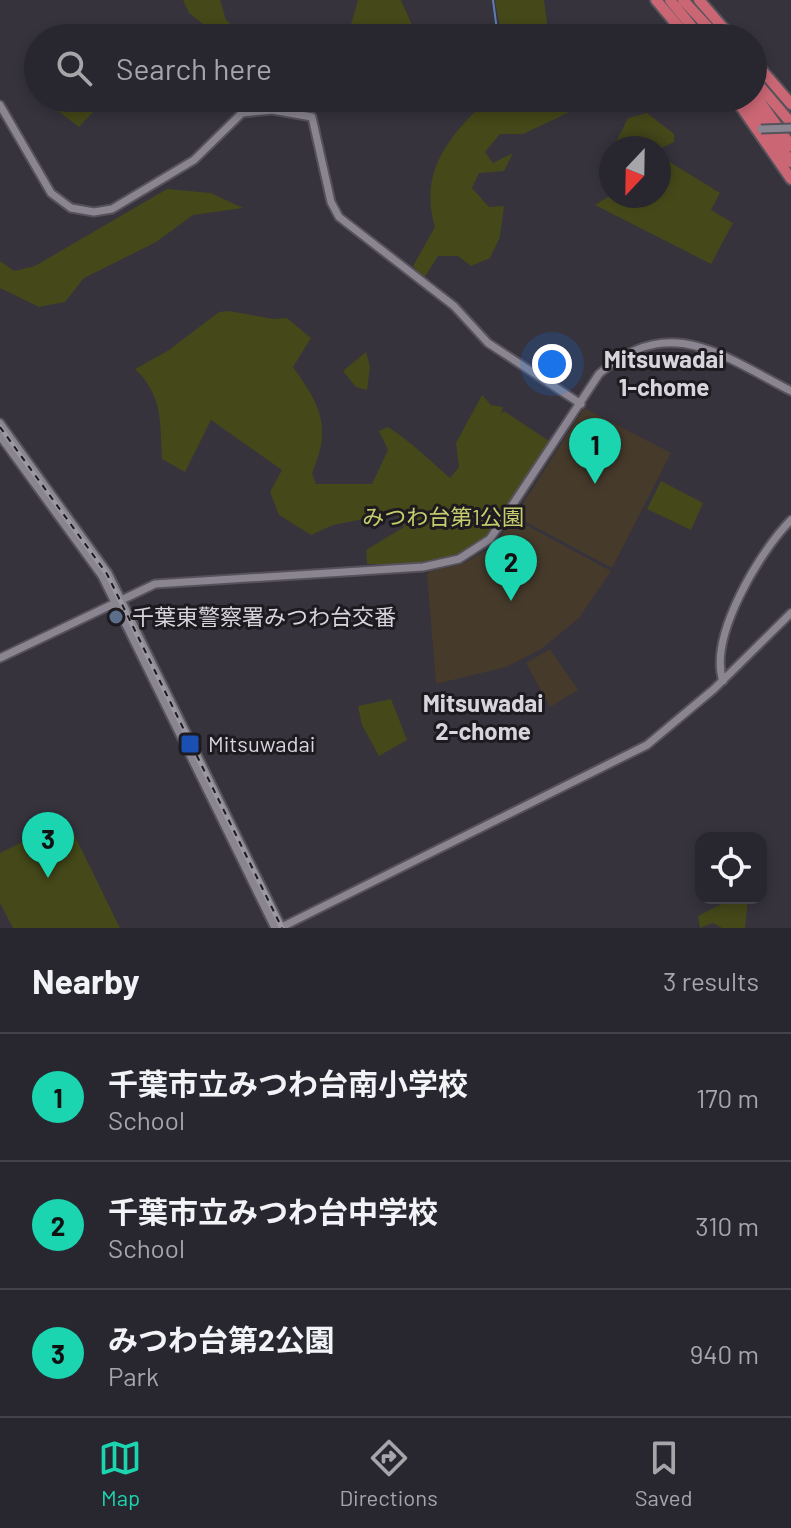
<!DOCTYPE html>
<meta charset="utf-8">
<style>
body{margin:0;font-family:Barlow,"Noto Sans JP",sans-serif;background:#34323a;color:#f1f3f6}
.controls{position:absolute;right:24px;bottom:24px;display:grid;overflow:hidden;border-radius:16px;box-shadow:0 4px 12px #0003}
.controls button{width:72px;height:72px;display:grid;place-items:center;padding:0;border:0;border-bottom:2px solid #44434a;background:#28262e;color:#f1f3f6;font:40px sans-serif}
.compass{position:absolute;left:599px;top:136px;width:72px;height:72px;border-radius:50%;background:#28262e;box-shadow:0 4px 12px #0003;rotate:202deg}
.you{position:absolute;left:552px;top:364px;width:28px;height:28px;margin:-20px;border:6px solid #fff;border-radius:50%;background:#1a73e8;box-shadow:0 0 0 12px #1a73e833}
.badge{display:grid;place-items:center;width:52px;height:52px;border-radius:50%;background:#1bd5b1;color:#111;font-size:26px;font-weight:700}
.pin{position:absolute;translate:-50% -66px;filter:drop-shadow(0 2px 4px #0008)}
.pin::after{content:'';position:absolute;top:42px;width:28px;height:24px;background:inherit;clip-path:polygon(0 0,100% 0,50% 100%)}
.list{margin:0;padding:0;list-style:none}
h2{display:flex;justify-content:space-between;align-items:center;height:104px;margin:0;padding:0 32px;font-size:34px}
h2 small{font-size:26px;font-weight:400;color:#a5a5aa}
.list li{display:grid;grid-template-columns:52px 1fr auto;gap:24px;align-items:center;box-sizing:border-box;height:128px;padding:0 32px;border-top:2px solid #44434a}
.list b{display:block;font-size:30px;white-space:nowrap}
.list p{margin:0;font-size:26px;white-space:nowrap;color:#a5a5aa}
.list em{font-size:26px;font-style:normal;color:#a5a5aa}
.icon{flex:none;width:44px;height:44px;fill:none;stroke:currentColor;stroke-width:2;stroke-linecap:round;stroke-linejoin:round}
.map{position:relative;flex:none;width:791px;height:928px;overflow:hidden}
.search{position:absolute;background:#28262e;box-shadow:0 4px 12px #0003;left:24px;right:24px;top:24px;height:88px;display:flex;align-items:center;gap:20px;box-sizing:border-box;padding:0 28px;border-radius:44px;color:#a5a5aa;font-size:30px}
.sheet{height:488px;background:#28262e}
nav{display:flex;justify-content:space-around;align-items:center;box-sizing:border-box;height:112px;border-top:2px solid #44434a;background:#28262e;font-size:22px;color:#a5a5aa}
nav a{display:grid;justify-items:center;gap:4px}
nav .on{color:#1bd5b1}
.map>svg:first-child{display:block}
.education{fill:#463a2b}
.green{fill:#454819}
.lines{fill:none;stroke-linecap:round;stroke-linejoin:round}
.stream{stroke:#5e7eb4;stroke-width:2}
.minor-casing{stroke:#56525b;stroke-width:11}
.highway-casing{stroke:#56525b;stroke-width:14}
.minor{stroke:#8a8591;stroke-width:7}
.highway{stroke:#cb6775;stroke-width:10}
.rail-casing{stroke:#9a98a0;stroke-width:5}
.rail{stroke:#1d1b20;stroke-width:2;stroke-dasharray:6;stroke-linecap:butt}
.minor-bridge-casing{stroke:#56525b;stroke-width:11;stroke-linecap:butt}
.minor-bridge{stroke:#8a8591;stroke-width:7}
.service-dot{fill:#5c6f8a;stroke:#1d1b20;stroke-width:3}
.transit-dot{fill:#1a4fb4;stroke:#1d1b20;stroke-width:3}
.labels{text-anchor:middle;stroke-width:6;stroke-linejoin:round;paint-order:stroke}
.park-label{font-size:22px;fill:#c6cd6c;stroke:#1d1b20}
.poi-label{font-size:22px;fill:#d7d5db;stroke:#1d1b20;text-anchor:start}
.neighbourhood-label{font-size:24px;font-weight:bold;fill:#d7d5db;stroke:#1d1b20}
</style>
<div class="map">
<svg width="791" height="928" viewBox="0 0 791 928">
<rect width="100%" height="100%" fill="#36333d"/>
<!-- education -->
<path class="education" d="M584,408l87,45 -59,115 -97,-52z
M513,518l98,53 -32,47 -39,32 -34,17 -70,17 -9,-109 2,-4 33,-7 32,-18z
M550,649l28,41 -28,17 -24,-44z"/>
<!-- green -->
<path class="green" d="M183,0h37l6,20 10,9 -15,9 -32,-25z
M358,0h43l11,25 -2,13h-63z
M495,0h49l5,38h-47z
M61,98h37l1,1 -4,11 -16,17 -26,-20z
M489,98h78l7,12 -51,24h-23l-15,18 8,11 20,-10 -9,18 -25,2 -7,15 17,19 15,-1 -4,31 -10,21 -19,8 -13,-10h-20l-14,22 -11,-12 22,-39c-17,-56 15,-92 54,-129z
M647,113l27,21v8l-15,7 -46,-1 15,-30z
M665,159l55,34 -9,17 22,13 -22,41 -116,-59 16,-10 48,1v-33z
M167,189l44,4 32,15 -50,7 -37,27 -72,36 -19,24 -26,5 -39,-19v-27l14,10 21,-5z
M229,311l45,8 13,-1 24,20 -18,29c28,39 39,60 19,106l4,11h56l16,-34 -9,-19 9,-4c25,16 41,33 62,51l9,-11 -3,-24 26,-48 9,10 12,2 -2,7 3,-3 45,30v5l-59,89 -23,18 -31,11h-69l-1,-14 38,-23 -9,-14 -62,12 -22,10 -32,-20 -9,-23 12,-22 -71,-50 -26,52 -23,-13c-2,-37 1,-63 -27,-90l34,-19 50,-38z
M366,352l4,15 -3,23 -11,-3 -13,-16z
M661,481l42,22 -12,27 -44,-21z
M391,699l16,41 -28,16 -17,-31 -4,-19z
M67,820l53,108h-107l-13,-25v-50z
M733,898h15l-3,30h-23l-9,-5 -13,5 -2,-12z"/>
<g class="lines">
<!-- stream -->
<path class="stream" d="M493,0l5,38
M430,28l58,4 7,-6"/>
<defs>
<path id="minor" d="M0,105l51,88 20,15 23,4 18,-3 82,-49 48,-47 30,-3 40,7 19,85 8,15 115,89 34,37 93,61
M0,423l108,150 174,355
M0,436l102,140 173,352
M0,658l155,-74 268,-17 36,-8 31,-20 109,-165c70,-62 122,-19 192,17
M723,681c-15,-44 37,-130 68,-161
M280,928l367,-183 67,-56 77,-76"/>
<path id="highway" d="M656,0l32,38
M670,0l31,38
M683,0l35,38
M699,0l33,38
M753,60l38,44
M753,78l38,45
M753,92l38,54
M735,98l56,81
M746,98l45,64"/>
</defs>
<!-- minor casing -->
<use href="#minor" class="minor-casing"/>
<!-- highway casing -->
<use href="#highway" class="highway-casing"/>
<!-- minor -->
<use href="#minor" class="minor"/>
<!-- highway -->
<use href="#highway" class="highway"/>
<defs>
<path id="rail" d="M0,427l107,147 175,354"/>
</defs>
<!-- rail casing -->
<use href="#rail" class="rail-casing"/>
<!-- rail -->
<use href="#rail" class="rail"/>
<defs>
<path id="minor-bridge" d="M761,129l30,-1"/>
</defs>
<!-- minor-bridge casing -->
<use href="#minor-bridge" class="minor-bridge-casing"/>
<!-- minor-bridge -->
<use href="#minor-bridge" class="minor-bridge"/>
</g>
<!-- markers -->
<circle class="service-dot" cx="116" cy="617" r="8"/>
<rect class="transit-dot" x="180" y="734" width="20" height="20" rx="4"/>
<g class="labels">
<!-- park labels -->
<g class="park-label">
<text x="443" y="525">みつわ台第1公園</text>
</g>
<!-- poi labels -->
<g class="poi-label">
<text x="132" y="625">千葉東警察署みつわ台交番</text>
<text x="208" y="752">Mitsuwadai</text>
</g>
<!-- neighbourhood labels -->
<g class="neighbourhood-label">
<text x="664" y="368">Mitsuwadai<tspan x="664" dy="28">1-chome</tspan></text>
<text x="483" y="712">Mitsuwadai<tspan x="483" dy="28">2-chome</tspan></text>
</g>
</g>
</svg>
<div class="controls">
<button><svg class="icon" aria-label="locate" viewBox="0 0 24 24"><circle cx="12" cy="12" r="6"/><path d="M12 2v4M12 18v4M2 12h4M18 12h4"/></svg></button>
</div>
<svg class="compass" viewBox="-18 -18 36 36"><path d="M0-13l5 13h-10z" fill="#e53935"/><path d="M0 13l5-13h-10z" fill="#a5a5aa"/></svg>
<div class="you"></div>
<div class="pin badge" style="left:595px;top:484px">1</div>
<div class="pin badge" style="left:511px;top:601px">2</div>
<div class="pin badge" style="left:48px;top:878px">3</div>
<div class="search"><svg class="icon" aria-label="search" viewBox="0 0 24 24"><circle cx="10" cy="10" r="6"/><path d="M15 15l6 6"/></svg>Search here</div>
</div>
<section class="sheet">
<h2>Nearby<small>3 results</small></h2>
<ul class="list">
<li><span class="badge">1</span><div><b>千葉市立みつわ台南小学校</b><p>School</p></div><em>170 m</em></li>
<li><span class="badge">2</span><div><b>千葉市立みつわ台中学校</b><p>School</p></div><em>310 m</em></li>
<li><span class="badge">3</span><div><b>みつわ台第2公園</b><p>Park</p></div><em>940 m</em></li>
</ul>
</section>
<nav>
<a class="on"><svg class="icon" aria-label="map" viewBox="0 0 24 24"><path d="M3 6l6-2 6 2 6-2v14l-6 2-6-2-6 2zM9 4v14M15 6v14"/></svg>Map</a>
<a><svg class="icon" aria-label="directions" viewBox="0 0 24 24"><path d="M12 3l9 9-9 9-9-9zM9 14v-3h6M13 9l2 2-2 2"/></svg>Directions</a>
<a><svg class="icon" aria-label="saved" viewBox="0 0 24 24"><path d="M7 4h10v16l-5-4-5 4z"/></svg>Saved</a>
</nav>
